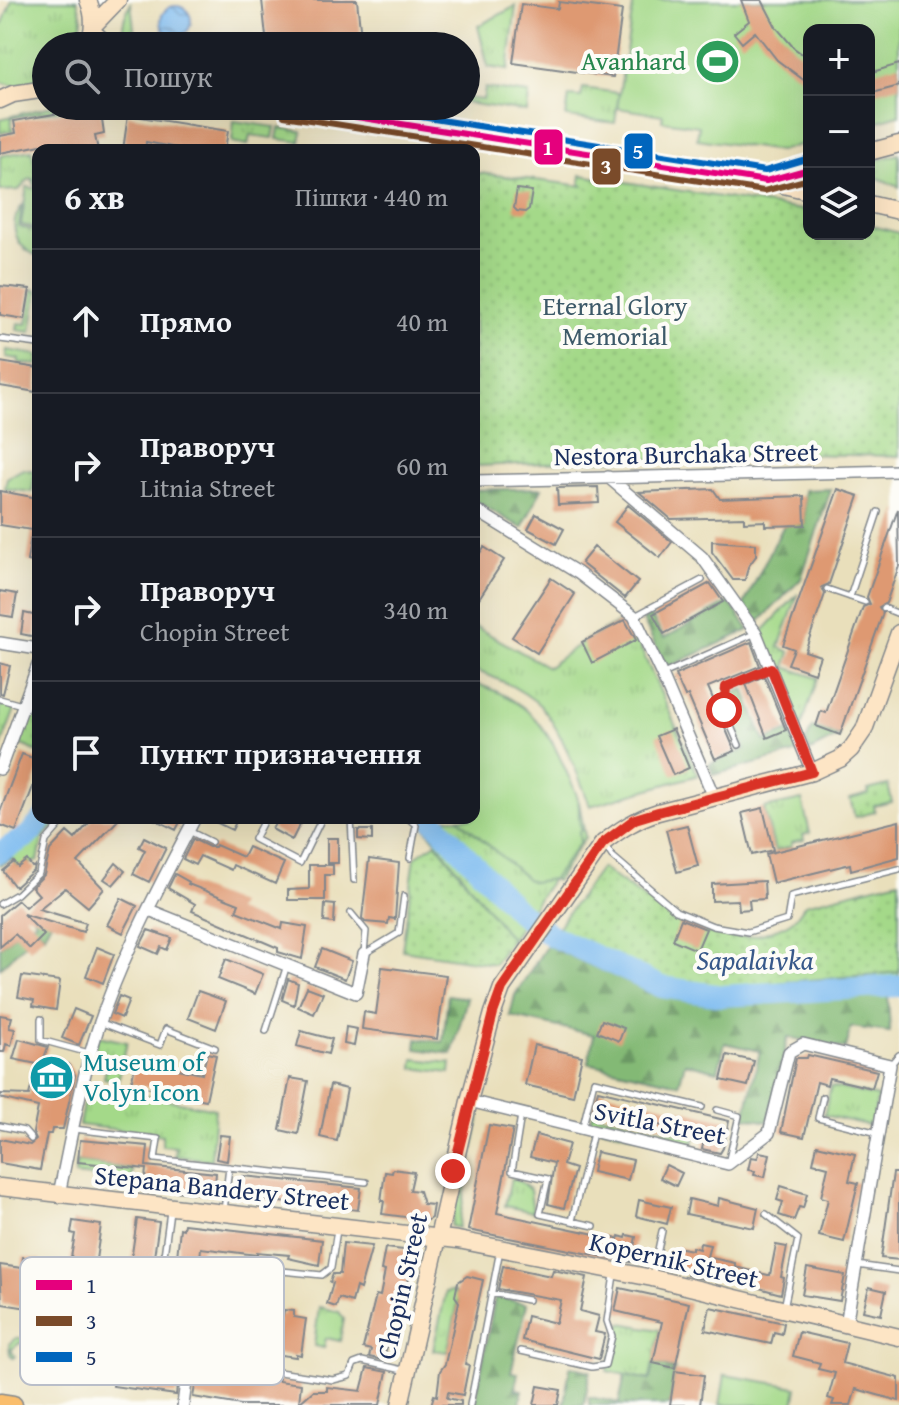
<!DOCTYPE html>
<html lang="uk">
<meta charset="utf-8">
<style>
body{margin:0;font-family:"Gentium Book Plus",serif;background:#242831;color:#f1f3f6}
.controls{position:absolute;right:24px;top:24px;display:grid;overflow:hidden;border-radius:16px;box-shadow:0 8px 32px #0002}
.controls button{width:72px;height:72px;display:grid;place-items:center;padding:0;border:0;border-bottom:2px solid #363941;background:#171b24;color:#f1f3f6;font:40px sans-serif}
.stop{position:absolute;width:24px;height:24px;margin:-18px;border:6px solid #d93025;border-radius:50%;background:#fff}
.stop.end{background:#d93025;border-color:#fff;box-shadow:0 2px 8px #0008}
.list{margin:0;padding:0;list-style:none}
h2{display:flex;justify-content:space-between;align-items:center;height:104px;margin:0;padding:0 32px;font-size:34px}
h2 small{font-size:26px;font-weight:400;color:#9ea1a6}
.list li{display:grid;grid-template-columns:52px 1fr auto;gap:24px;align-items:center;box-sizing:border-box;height:144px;padding:0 32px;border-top:2px solid #363941}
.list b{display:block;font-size:30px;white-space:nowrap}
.list p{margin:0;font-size:26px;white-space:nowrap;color:#9ea1a6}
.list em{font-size:26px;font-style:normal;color:#9ea1a6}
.icon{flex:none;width:44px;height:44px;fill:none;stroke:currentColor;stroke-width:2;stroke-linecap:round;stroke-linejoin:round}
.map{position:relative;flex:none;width:899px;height:1405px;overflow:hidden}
.search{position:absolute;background:#171b24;box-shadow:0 8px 32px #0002;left:32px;top:32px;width:448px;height:88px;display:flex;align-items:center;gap:20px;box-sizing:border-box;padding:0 28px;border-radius:44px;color:#9ea1a6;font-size:30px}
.panel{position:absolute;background:#171b24;box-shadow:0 8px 32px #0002;left:32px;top:144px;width:448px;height:680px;border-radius:16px}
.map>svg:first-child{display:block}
.grass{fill:url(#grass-tufts);stroke:#608474;stroke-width:2}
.forest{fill:url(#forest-firs);stroke:#4f746a;stroke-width:2}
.wetland{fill:url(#wetland-marsh);stroke:#608474;stroke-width:2}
.park{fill:url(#park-dots);stroke:#608474;stroke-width:2}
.pitch{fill:#a4d989;stroke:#608474;stroke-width:2}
.water{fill:url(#water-waves);stroke:#4c75a7;stroke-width:2}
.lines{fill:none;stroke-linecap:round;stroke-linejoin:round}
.river{stroke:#7dbbf0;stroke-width:22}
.building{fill:#de9972}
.lane-casing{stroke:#82878c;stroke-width:8}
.street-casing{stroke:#82878c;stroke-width:14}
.secondary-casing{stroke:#82878c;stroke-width:19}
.primary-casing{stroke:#82878c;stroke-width:21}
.lane{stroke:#fff;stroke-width:5}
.street{stroke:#fff;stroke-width:11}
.secondary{stroke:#fde5c5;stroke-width:16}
.primary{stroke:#fabe6d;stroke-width:18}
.bus-1-casing{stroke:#fdfcf7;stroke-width:12}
.bus-2-casing{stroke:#fdfcf7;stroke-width:12}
.bus-3-casing{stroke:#fdfcf7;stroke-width:12}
.bus-1{stroke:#e5007d;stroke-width:6}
.bus-2{stroke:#7a4b2a;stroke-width:6}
.bus-3{stroke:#0065bd;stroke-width:6}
.route{stroke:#d93025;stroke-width:10}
.labels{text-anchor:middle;stroke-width:8;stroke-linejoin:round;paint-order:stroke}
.leisure-label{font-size:26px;fill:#27864d;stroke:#fdfcf7;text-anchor:end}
.park-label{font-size:26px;fill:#3d5a69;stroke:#fdfcf7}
.street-label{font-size:26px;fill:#1b2f5e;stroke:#fdfcf7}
.culture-label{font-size:26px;fill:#0d838f;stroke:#fdfcf7;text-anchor:start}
.water-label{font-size:28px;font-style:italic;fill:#38598a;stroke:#fdfcf7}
.key{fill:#fdfcf7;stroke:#b9bec9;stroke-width:2}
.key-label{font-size:22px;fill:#1b2f5e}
.line-badge{stroke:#fdfcf7;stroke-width:3}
.badge-label{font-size:22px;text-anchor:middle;font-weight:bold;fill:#fff}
</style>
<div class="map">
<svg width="899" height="1405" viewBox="0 0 899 1405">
<defs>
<pattern id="grass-tufts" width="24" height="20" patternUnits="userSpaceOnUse" patternTransform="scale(2)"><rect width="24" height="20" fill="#a4d989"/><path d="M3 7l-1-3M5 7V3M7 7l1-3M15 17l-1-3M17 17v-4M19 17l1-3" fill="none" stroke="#8dbb79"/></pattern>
<pattern id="forest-firs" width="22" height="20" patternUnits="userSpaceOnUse" patternTransform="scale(2)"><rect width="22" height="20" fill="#83b975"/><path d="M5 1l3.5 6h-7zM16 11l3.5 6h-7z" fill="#6a9763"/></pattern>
<pattern id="wetland-marsh" width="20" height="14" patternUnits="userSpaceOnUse" patternTransform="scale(2)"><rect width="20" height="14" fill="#a4d989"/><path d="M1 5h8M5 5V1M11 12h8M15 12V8" fill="none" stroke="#8dbb79"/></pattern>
<pattern id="park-dots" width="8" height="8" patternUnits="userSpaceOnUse" patternTransform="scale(2)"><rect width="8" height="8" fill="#a4d989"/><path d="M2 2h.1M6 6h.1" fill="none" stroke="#8dbb79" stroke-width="1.8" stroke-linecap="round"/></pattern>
<pattern id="water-waves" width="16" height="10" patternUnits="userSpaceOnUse" patternTransform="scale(2)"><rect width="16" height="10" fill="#7dbbf0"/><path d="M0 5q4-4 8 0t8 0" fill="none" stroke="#6698c6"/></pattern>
</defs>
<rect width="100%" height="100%" fill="#fdfcf7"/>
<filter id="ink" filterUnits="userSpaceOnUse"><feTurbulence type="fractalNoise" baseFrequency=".0125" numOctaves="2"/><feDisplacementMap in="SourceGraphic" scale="16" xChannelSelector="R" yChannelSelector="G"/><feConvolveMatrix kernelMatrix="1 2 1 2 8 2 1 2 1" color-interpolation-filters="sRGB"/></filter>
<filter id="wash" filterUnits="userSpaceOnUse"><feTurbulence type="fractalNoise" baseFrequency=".006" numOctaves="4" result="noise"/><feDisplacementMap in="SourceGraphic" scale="32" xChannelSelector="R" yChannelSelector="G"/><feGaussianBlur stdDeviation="1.8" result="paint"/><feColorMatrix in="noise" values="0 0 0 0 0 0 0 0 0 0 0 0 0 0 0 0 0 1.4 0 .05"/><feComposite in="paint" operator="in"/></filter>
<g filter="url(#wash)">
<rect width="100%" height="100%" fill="#e9dfbb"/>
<!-- grass -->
<path class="grass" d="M12,0h65l5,18 -4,28h-32v36l-24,6 -22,-6v-51z
M131,3l5,43h-10c-6,-17 -3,-28 5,-43z
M516,6l-8,64 -20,-3 -10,-41z
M485,88l44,6 -2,18 -61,-9v-5l17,2z
M583,88l36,5 -4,30 -49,-6 3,-21 12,1z
M52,106h33l-74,12 2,13 -13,2v-14z
M234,121l41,6 -2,11 -23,-3 -2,10 -16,-3z
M279,128l23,3 -2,11 -23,-3z
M32,150l6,36h-3l-2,-7 -5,1 -9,10 -19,1v-35z
M899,154v33l-30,-13v-12z
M22,206l-3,21 19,4v25c-22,-8 -31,-31 -16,-50z
M33,289l5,2 -7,41 -14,-2 1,-7 9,1z
M7,350l31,5v10l-19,-2v-4l-13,-2z
M23,469l12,2 -3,21 -27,-3 2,-11z
M798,594l-19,53 11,5 -5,15 33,11 -18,52 -39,-97z
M627,618l71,157 -108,31c-10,-27 -33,-88 -55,-105 -18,-14 -40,-24 -61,-31v-44l74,41 34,-25z
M0,704l15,5 -15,40z
M552,741l27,61 6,35 -29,44 -4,-2 -41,60 -93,-121h40l33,29z
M802,800l8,33 -7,2 1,5 -13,3v4l-16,4 -11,-43z
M38,815v3h25l-20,20 -5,23 -20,6 -6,-8 -12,6v-21l16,-7z
M98,1036l29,6 -9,39 -14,-3 3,-14 -16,-4z
M414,1059l37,4 -1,10 -37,-5z
M87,1084l128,25 -4,51 -36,-4 1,-9 -14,-1v-11l-83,-10z
M831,1086l47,11 -7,29 -47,-11z
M475,1113l5,2 -22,113 -7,-2z
M592,1113l103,24 -3,12 -103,-24z
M76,1162l56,7 -1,12 -56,-6z
M511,1178l10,4 9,8 3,22 -28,-6z
M453,1291l6,8 -12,53 -14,-2 13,-58z
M319,1307l20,5 5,7 -4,22 -14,-3 -2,10 -10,-2z
M621,1323l39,7 -10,50 -43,-9z
M16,1338h8l6,6 1,9 -5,6 -3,-3 5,-4 -7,-10 -10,8 4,6 -2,2 -3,-4 -1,-10z"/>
<!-- forest -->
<path class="forest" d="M542,488l-20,40 -48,-28v-10z
M831,489l-30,90 -45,46 -12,-21 40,-79 21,-1 -1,-34z
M729,602l20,28 -83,38 -23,-48 8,-4 13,22z
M744,689l21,52 24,-10 10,21 -86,23 -4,-11 36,-15 -16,-39v-15z
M812,727l27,9 -29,15 -4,-9z
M54,916l-10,19 -5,-5 -39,38v-21l27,-24 3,3 6,-5 -3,-4z
M547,945l111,51 63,10 167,-12 2,38 -39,-5 -5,22 -58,-12 -20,85 -23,-5 15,-66 -35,-8 -7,28 -33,-8 -6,21 -91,-21 6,-28 -84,-19 5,-21z
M448,995l19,3 -15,56 -36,-5 1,-10 26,3z
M495,1297l32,7 -16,68 7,1 -3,16 7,1 -2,15 -45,-1z
M653,1363l22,6 -5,36h-81v-8l30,6 6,-28 25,5z
M570,1366l20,5 -6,34h-20z"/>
<!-- wetland -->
<path class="wetland" d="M557,928l108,51 234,-7v22l-178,12 -63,-10 -111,-51z"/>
<!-- park -->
<path class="park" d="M479,173l104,13 -3,-3 1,-8 214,34 14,2v23h60v-9l30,8v223l-103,-2 -32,3 -126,2 -161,7 -1,-5h-2v-282z
M38,690v62l-19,-8z
M888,785l4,17 -18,4 1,6 -20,5 -5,-18 19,-5 -1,-4z
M436,843l75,96 -17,25 -92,-14 13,-93z
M601,868c48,32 106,86 167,64 21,-8 25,-8 37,-28l94,-24v92l-177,16 -57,-9 -108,-51z"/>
<!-- pitch -->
<path class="pitch" d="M634,0h265v115l-30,9v-94h-60v112l-30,9 -82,-12 2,-13 -37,-5 1,-6 -46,-7z
M27,187l11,2v39l-17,-3z
M474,683c51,16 71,39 92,88 4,9 10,19 12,29 3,11 -2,19 4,30l-3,2 1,10 -27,37 -20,3 -5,-2 -70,-62h16z
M725,1375l72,12 -3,18h-74z"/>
<!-- water -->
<path class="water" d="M161 21a15 15 0 1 1 30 0a15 15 0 1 1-30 0Z"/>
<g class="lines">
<!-- river -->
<path class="river" d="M431,818l89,95 32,23 110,51 60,9 177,-10
M0,852l28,-16 16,-18"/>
</g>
<g id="blocks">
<!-- building -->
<path class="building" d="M262,0h95l5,46h-95z
M741,0h21l14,27 18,21 15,11v25l-32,-24 -22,-28 -13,11 -8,-10 15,-12z
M559,2l63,8 -9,67 -100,-14 8,-59 37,5z
M899,64v22l-30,8v-21z
M100,106l4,28 -9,2 3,14h-56l-1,-5 -41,8v-17l16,-3 -2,-12z
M128,115l100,16 -3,19h-38l-41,-8 -1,8h-22z
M517,189l15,2 -3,18 -4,3 -8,-1 -3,-3z
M0,286l30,3 -5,30 -25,-4z
M0,362l38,6 -2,24 -36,-6z
M598,487l1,16 -41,2 -1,-17z
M713,489l7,10 84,-3 1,29 -40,1v-5l-21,1v-5l-73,2 -32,-27z
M838,489l21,7 -30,88 -7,3 3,7 -20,57 15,5 -6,17 -26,-9 6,-15 -11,-4z
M0,491l38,7v65l-11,-2 5,-31 -32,-5z
M628,505l44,37 -12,16 -45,-36z
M898,509l1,57 -13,37 -7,4 4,6 -43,122 -24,-9 5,-15 5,2 37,-106 7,-3 -3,-7z
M536,514l28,15 -8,15 -28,-15z
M712,541l44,3v12l-8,11 -3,13h-12l-21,-28z
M484,547l20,13 -30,46v-44z
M594,547l44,35 -13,16 -44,-35z
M551,578l24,16 -38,59 -25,-16z
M710,583l13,19 -59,32 -11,-20z
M0,591l17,3 -4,23 -13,-2z
M24,613l14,3 -2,21 -15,-3z
M625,620l11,20 -44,23 -10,-21z
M751,642l9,24 -52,21 27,64 -20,8 -27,-64 -3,2 -10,-22z
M0,663l10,3 -7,28 -3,-1z
M764,676l22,54 -19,8 -21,-54z
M673,729l16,39 -16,7 -17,-39z
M22,754l16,6v14l-22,57 -16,-6v-13z
M763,808l10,42 -21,5 -10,-42z
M93,818h27l-42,44 26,27 -16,18 -23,-19 -26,21 47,14 -3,9 -60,-18 21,21 -14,14 -15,-15 -15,13v-32l18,-15 7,7 14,-12 -7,-8 12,-12 6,-25 17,-18 8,7z
M152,818h30l-6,12z
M207,818h31l-6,12z
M278,818h25l-11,22 -20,-11z
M899,821v36l-48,13 -1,-6 -77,19 -7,-29z
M687,825l11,41 -21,6 -11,-42z
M358,830h14v10l-14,-1z
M144,837l22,11 -17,34 -16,-8 12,-24 -6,-3z
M327,838h11v25h-11z
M193,839l16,8h6l1,-2 27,12 5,-10 36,16 -9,21 -42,-19 -2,5 -31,-14 -5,9 -12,-6z
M369,859l30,4 -4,56 -6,-1 -1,6 -23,-2 -3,-4z
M27,860l5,7 3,-1 -1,4 -19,17 -12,-16 11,-9 4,5z
M116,863l9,8 -12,14 -9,-6z
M309,865h24v10h-8v25h-37v-10l21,-1z
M175,874l14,8 -1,2 51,20 -3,7 46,18 1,-6 24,4 -5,32 -24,-7v-4l-86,-37 3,-7 -27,-16z
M764,881l1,18 -16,1 1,9 -11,1 -1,-10 -26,1v-17z
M121,898l16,8 -14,27 -16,-8z
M325,904l10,1 -1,18 -10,-1z
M681,919l25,10 -9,21 -24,-10z
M148,930l24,8 -5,12 -6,-3 -3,7 -18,-8z
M97,947l17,7 -11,29 -17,-7z
M322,949l30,12 -7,18 -30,-12z
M226,959l37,15 -8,20 -37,-15z
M382,967l64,8 -9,64 -75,-10 2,-17 12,2z
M22,976l38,5 -4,29 -23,-4 1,-6 -16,-3z
M288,979l10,4 -4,22 -12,-5z
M307,987l16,6 -9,21 -16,-7z
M198,991l28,10 -10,28 -28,-11z
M119,996l10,4 -7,18 -10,-4z
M74,1009l17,7 -12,29 -17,-7z
M0,1015l12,2 -3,11 6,1 -4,17 -5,-2 -2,8h-4z
M602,1020l22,8 -5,13 -22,-9z
M346,1027l11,2 -3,17 -10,-2z
M301,1031l31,8 -4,15 -31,-8z
M19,1039l29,8 -4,11 24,6 7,11 -12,54h-11l-1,5h-4l-7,36 -40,-7v-24l30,6 6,-5 -3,-7 5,-26 -38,-9 1,-4 28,1 8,-31 -24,-5z
M534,1045l48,11 -9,40 -48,-11z
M207,1053l9,2 -10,45 -75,-16 5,-24 66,14z
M727,1055l27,6 -6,25 -27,-6z
M808,1055l69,16 -5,17 -43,-10 -2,7 -10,-3 -13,55 -23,-5 15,-74h11z
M290,1078l18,3 -10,53 -18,-4z
M330,1085l17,4 -10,52 -17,-4z
M598,1090l131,31 -6,27 -3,5 -18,-4 3,-13 -112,-27z
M489,1125l24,4 -16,84 121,26 1,-3 7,2 1,-3 9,2 -5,25 -163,-32z
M220,1135l10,1 -3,25 -11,-2z
M536,1135l33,9 -6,21 12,4 -11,39 -16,-4 6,-41 -24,-6z
M80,1140l68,6 -2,20 70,7 -2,22 -70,-7 2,-19 -68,-7z
M817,1145l38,9 -6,27 9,2 -14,59 -25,-6 9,-37 -7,-2 7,-30 -15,-4z
M596,1152l37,8 -5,20 -36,-8z
M759,1152l11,2 -5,23 -11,-2 1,-4 -7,-1 3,-13 7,1z
M666,1165l16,8 -6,13 -16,-8z
M393,1169l21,3 -4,18 9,1 4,13 10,1 -2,13 -3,2 -46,-6 2,-13h-3l4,-29 7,1z
M893,1173h6v87l-18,-2z
M243,1176l118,12 -3,22 -117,-12z
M781,1186l26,8 -4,14 -4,-1 -5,13 -15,-5 4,-13 -6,-2z
M719,1198l39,10 -4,20 -68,-14 3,-15 29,7z
M639,1200l32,7 -4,17 -31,-8z
M137,1219l22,3 -8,56 3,1 -1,10 2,10 -4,-1 -3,18h4l1,5 -2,16 -6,1 -3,27 37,5 -3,25 -63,-9z
M73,1221l28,4 -12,83 -40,-6 -2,9 -45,-7 -2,-39 22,3 1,-11 18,3 -1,11 28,4 7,-41 -4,-1z
M184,1224l138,16 -3,25 -31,-7 1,-3 -32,-3v3l-56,-7 -1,11 -23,-2 3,-29 3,1z
M343,1243l29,3 -12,43 -4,-2 -4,15 -13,-4 -3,9 -9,-3 6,-21 -3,-1 3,-8h7z
M700,1243l10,2 -3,12 28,6v4l33,8h2l6,-30 11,2 -6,30 3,1 -3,16 -77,-21 -1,6 -16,-4 1,-5 -22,-5 3,-15 6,2 1,-5 16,3v-3l7,2z
M385,1248l28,3 -9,57 -10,-2 -5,22h4l-10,32 -14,-3 2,-7 -8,-2 13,-53 4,1 5,-25 -4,-1z
M503,1266l48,10 2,-6 34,7 -7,34 19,5 -4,16 10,2 -6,25 -77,-19 5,-24 29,7 5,-23 -63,-11z
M807,1268l38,7 -5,26 -38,-6z
M467,1276l16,4 -18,84 4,1 -6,30 -15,-3 -1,6 14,3v4h-30l3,-10 3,1 3,-25 5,-7 14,-62 -4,-6 3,-14z
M869,1287l17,4 -5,24 -18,-4z
M620,1288l69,15 -14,65 -22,-5 9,-41 -47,-11z
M710,1307l74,16 -2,11 -8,-2 -3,12 -66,-14z
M284,1310l10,1v6l12,2 -5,36 -5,-1v3l-23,-3 6,-40 4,1z
M799,1332l48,11 -5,20 57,15v23l-43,-12 -5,16h-19l2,-5 -6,-2 7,-25 -17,-4 2,-6 -27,-7z
M367,1368l20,4 -7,33h-139l-48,-8 5,-28 81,9 -1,3 23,3 -2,19 14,-12h14v-4l34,4z
M675,1371l29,4 -4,30h-30z
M538,1386l23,4 -3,15h-24z"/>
</g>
</g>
<g filter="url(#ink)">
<use href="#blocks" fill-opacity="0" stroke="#82878c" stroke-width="2"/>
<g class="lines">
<defs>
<path id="lane" d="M0,339l38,5
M827,589l38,13
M850,597l28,-85
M884,608l15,6
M635,616l67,-36
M663,674l93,-41
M0,699l22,6
M739,745l-15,-35 2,-23 44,-19
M265,818l-11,21 46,24 22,-45
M351,818l3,62
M408,818l8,7 -6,33
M189,831l22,11
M606,847l6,9 64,55 37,15 35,6 39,-12 4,-24 108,-27
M0,904l17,-10 22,-21 7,-32 20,-23
M351,913l15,18 -2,22
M364,954l35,-21 5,-37
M41,1019v21l48,13
M102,1023l58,22 6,-16 49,19
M266,1031l21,-66
M890,1065l9,-10
M823,1097l-5,21 60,15
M717,1110l22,6 -10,43
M521,1115l-9,56 36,8 -8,35 54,12
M0,1126l24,5 7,8
M74,1129l84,10 -3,20 211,23
M582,1130l12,-49 108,26
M170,1211l-7,52 45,5 15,-3 99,10 9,-7 6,-38
M224,1211l5,-44
M766,1214l32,25 -14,69
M572,1221l21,-88
M163,1263l-5,26 5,20 -4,37v4l5,5 169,25 16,-4 5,-12 8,-3 45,10
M857,1265l42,6
M653,1273l9,-42
M491,1293l37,7
M521,1351l71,16 13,-2 7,-29 -5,-15 7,-46
M470,1405l30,-155"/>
<path id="street" d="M608,477l94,80 54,76 56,139
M474,481l425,-10
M474,509l104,64 56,43 28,59 52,122
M0,643l38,6
M0,769l38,-104
M149,910l207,83 8,-39
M469,1101l259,63 41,-31 20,-81 14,-8 87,21 -44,260
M59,1194c10,-46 18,-94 31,-139 22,-81 66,-163 105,-237
M183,1405l6,-46"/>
<path id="secondary" d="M88,0c7,16 6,30 0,46
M93,26l25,-26
M93,32l15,14
M0,100l13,-6 33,-5
M286,106l480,75 43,10
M869,152l30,-8
M768,181l41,-12
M869,204l30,7
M0,1187l458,53 194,38 247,59
M400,1405l69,-304 24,-88 9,-25 101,-145c18,-14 33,-24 55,-31l154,-40 28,-13 11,-10 13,-19 35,-97"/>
<path id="primary" d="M0,1403l13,2"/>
</defs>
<!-- lane casing -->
<use href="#lane" class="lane-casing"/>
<!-- street casing -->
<use href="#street" class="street-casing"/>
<!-- secondary casing -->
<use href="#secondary" class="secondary-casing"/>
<!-- primary casing -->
<use href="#primary" class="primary-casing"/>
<!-- lane -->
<use href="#lane" class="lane"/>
<!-- street -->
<use href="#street" class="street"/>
<!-- secondary -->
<use href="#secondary" class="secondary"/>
<!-- primary -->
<use href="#primary" class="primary"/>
<defs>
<path id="bus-1" d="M286,106l480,75 43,-12"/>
<path id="bus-2" d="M284,116l480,75 45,-12"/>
<path id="bus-3" d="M351,106l414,65 41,-12"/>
</defs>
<!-- bus-1 casing -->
<use href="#bus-1" class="bus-1-casing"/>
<!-- bus-2 casing -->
<use href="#bus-2" class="bus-2-casing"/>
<!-- bus-3 casing -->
<use href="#bus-3" class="bus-3-casing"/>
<!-- bus-1 -->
<use href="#bus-1" class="bus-1"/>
<!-- bus-2 -->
<use href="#bus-2" class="bus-2"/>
<!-- bus-3 -->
<use href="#bus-3" class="bus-3"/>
</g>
</g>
<g class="lines" filter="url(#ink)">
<!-- route -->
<path class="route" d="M453,1171l40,-158 9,-25 101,-145 32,-24 23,-7 154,-40 -41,-104 -45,19 -2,23"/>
</g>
<!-- icons -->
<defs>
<symbol id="stadium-disc" viewBox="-11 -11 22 22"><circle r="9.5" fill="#2e9e5b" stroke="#fdfcf7"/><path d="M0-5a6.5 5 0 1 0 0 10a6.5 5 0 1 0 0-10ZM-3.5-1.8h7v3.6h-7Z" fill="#fff"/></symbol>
<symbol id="museum-disc" viewBox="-11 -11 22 22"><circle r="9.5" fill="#0f9aa8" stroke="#fdfcf7"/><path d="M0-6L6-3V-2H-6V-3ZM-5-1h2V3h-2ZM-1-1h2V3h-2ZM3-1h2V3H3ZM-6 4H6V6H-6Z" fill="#fff"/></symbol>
</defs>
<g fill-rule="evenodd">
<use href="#stadium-disc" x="692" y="36" width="51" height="51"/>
<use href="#museum-disc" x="26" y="1052" width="51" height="51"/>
</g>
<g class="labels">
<!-- leisure labels -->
<g class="leisure-label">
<text x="686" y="70">Avanhard</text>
</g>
<!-- park labels -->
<g class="park-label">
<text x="615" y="315">Eternal Glory<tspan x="615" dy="30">Memorial</tspan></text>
</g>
<!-- street labels -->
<g class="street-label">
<text transform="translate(686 454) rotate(-1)" y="9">Nestora Burchaka Street</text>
<text transform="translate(660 1123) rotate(11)" y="9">Svitla Street</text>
<text transform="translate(222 1188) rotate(6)" y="9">Stepana Bandery Street</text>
<text transform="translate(674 1260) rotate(13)" y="9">Kopernik Street</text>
<text transform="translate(402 1286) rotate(-77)" y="9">Chopin Street</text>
</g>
<!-- culture labels -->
<g class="culture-label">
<text x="83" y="1071">Museum of<tspan x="83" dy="30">Volyn Icon</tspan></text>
</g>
<!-- water labels -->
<g class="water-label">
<text x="755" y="970">Sapalaivka</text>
</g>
</g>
<!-- legend -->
<rect x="20" y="1257" width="264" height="128" rx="12" class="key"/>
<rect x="36" y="1280" width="36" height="10" fill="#e5007d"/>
<rect x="36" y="1316" width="36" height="10" fill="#7a4b2a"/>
<rect x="36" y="1352" width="36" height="10" fill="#0065bd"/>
<g class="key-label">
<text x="86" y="1293">1</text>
<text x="86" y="1329">3</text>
<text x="86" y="1365">5</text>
</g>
<g class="line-badge">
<rect x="533" y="128" width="31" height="38" rx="8" fill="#e5007d"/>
<rect x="623" y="132" width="31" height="38" rx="8" fill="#0065bd"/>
<rect x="591" y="147" width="31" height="39" rx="8" fill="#7a4b2a"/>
</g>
<g class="badge-label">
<text x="548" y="155">1</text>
<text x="638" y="159">5</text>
<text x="606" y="174">3</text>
</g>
</svg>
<div class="controls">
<button>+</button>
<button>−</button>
<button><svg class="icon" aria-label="layers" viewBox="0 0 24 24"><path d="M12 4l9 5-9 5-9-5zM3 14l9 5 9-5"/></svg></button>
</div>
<div class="stop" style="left:724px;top:710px"></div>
<div class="stop end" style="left:453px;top:1171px"></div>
<div class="search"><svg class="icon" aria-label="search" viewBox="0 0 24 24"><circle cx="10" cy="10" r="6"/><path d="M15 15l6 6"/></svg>Пошук</div>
<section class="panel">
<h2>6 хв<small>Пішки · 440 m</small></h2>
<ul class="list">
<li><svg class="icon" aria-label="ahead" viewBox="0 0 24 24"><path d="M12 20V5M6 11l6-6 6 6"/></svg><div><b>Прямо</b></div><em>40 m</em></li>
<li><svg class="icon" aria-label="right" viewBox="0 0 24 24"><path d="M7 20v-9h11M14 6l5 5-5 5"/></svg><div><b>Праворуч</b><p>Litnia Street</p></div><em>60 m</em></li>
<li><svg class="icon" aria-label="right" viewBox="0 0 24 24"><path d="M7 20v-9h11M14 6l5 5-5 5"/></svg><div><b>Праворуч</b><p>Chopin Street</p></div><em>340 m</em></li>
<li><svg class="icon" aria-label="arrive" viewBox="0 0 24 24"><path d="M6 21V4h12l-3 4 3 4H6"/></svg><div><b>Пункт призначення</b></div></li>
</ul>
</section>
</div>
